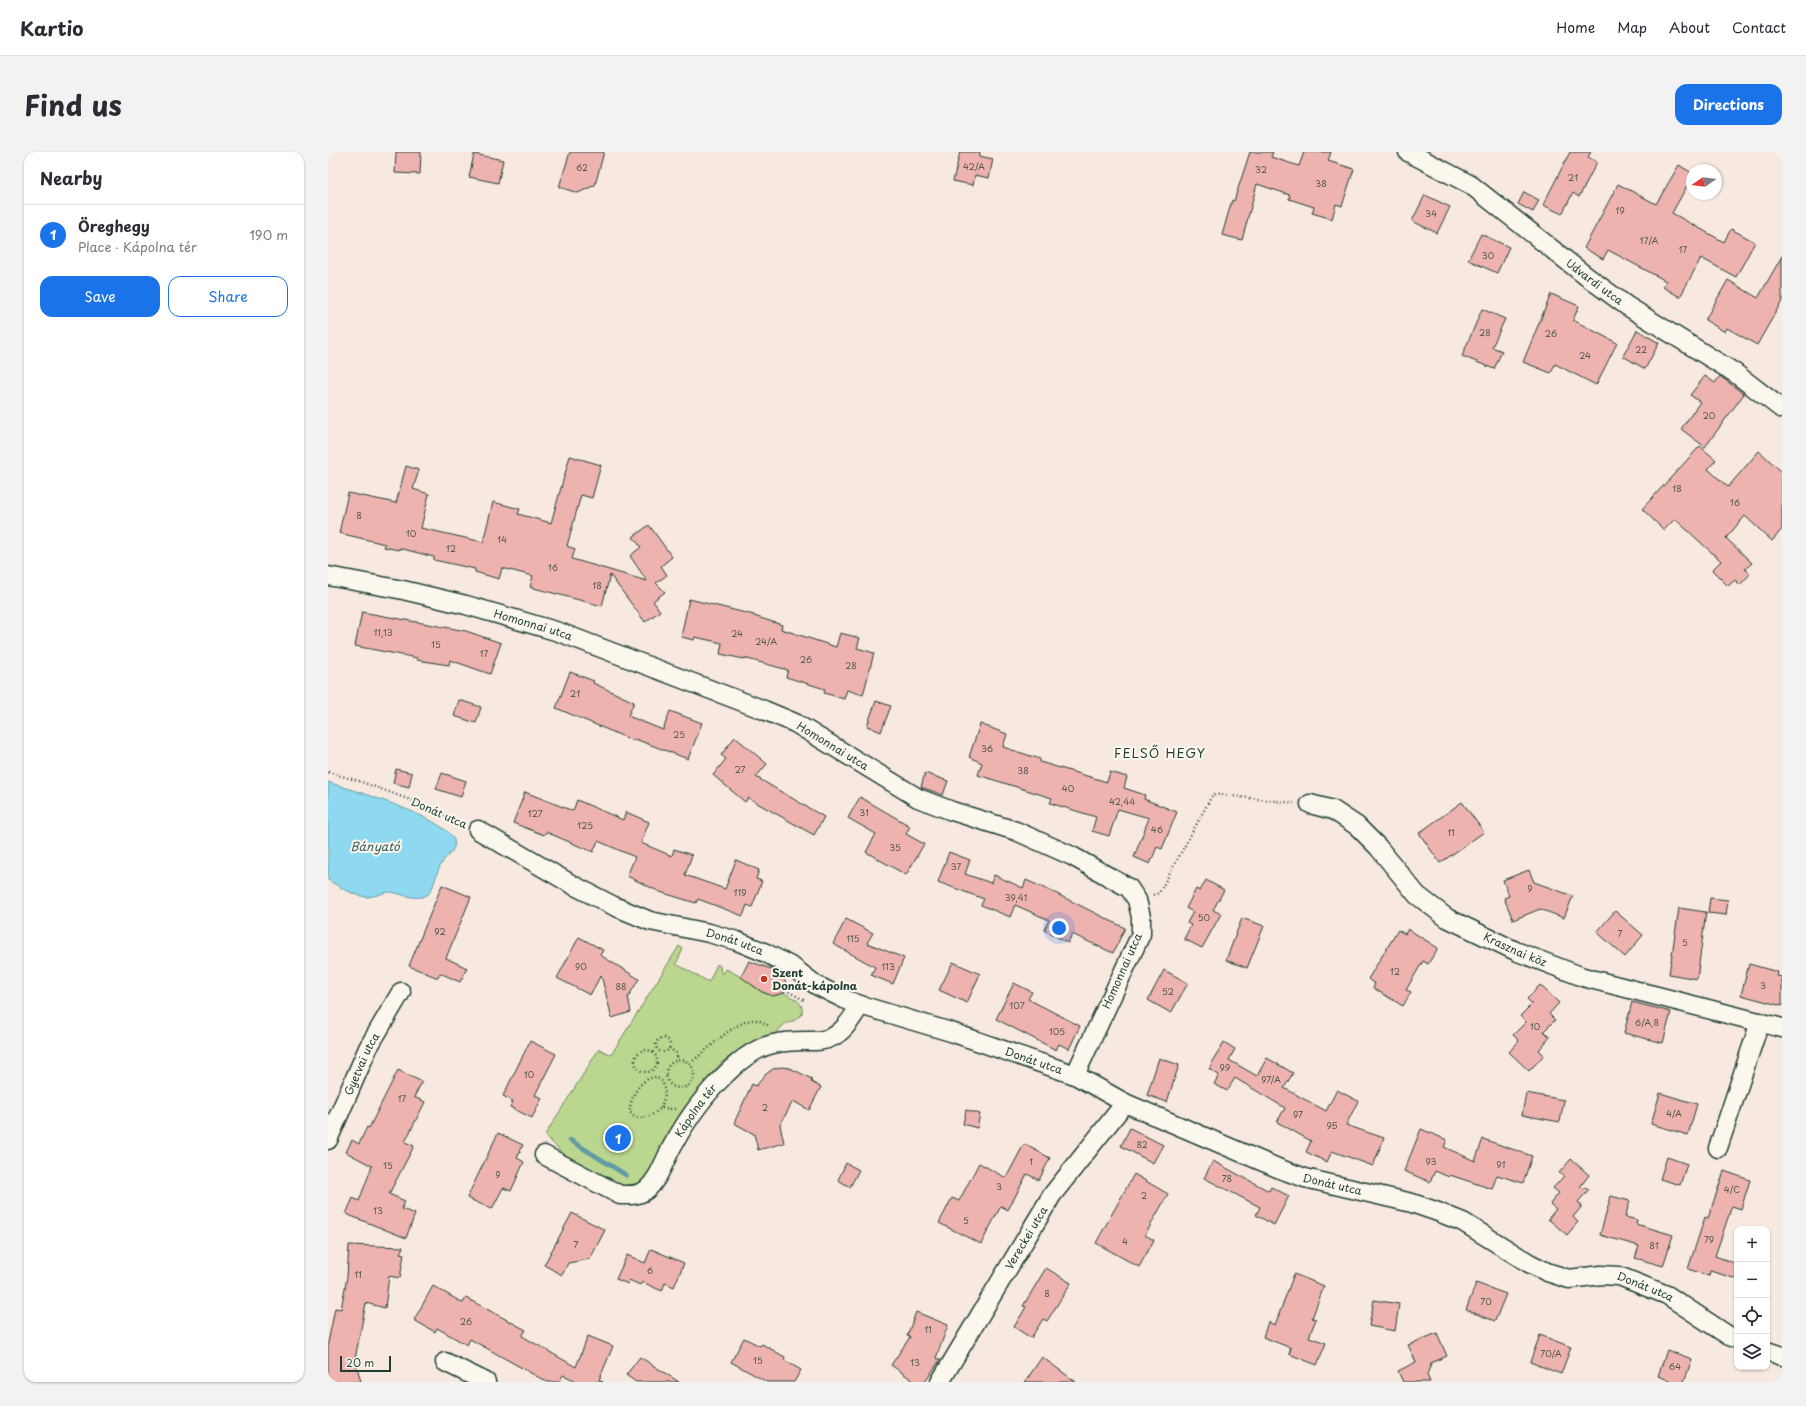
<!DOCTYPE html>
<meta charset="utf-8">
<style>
body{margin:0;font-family:"Playpen Sans",sans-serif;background:#f2f2f3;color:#2b2b33}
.controls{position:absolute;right:12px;bottom:12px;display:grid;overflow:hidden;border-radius:8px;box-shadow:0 1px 3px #0004}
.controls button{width:36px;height:36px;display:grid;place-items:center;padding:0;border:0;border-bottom:1px solid #e1e1e2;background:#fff;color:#2b2b33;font:20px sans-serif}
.compass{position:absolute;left:1358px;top:12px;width:36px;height:36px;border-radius:50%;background:#fff;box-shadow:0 1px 3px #0004;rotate:257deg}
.scale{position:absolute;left:12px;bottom:10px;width:51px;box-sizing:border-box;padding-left:4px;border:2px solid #1f3d34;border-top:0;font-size:11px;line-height:14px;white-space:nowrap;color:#1f3d34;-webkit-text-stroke:3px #fbf7ec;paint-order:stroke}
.you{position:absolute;left:731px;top:776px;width:14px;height:14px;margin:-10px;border:3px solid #fff;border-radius:50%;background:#1a73e8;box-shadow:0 0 0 6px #1a73e833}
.badge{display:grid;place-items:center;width:26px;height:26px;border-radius:50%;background:#1a73e8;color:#fff;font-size:13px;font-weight:700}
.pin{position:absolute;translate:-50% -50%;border:2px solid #fff;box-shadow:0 1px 4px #0006}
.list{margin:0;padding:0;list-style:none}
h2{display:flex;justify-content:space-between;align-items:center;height:52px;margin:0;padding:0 16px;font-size:17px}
h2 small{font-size:13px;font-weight:400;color:#7c7c81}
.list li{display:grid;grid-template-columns:26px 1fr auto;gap:12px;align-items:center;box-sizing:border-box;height:60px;padding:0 16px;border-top:1px solid #e1e1e2}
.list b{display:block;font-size:15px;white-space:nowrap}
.list p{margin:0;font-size:13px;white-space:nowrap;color:#7c7c81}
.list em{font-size:13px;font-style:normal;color:#7c7c81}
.actions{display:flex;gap:8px;padding:12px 16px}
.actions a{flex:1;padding:9px 0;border:1px solid #1a73e8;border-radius:12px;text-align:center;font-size:14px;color:#1a73e8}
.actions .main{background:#1a73e8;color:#fff}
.icon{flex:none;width:22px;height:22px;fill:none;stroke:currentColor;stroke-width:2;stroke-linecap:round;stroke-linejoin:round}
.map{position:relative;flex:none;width:1454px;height:1230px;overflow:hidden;border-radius:12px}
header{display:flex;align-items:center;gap:24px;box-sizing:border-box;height:56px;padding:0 20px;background:#fff;border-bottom:1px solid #e1e1e2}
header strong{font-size:19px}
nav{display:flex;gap:22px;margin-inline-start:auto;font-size:14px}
.intro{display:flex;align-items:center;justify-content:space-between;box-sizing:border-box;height:96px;padding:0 24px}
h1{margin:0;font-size:28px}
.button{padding:10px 18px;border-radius:12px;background:#1a73e8;color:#fff;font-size:14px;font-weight:700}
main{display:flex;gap:24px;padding:0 24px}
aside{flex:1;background:#fff;border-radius:12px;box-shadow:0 1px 3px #0004}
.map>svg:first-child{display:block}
.green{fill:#bbd68e;stroke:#6d8a61}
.water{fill:#8fd9f0;stroke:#629ba5}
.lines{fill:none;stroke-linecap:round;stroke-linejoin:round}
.stream{stroke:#629ba5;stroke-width:5}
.building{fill:#eeb3af;stroke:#1f3d34}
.minor-casing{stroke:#1f3d34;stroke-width:21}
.path{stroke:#1f3d34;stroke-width:2.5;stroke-dasharray:1 3;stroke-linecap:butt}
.minor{stroke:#fbf7ec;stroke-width:18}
.poi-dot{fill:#c8321e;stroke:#fbf7ec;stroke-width:1.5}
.labels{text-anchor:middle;stroke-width:4;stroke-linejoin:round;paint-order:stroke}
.number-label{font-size:9px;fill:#535a53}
.street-label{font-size:11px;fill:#1f3d34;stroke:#fbf7ec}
.poi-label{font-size:11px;font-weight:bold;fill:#1f3d34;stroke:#fbf7ec;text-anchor:start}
.water-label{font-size:12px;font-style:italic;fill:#355c5a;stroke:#fbf7ec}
.quarter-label{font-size:13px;letter-spacing:1px;fill:#1f3d34;stroke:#fbf7ec}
</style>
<header>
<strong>Kartio</strong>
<nav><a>Home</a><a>Map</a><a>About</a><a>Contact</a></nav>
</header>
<div class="intro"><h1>Find us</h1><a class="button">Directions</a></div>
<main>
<aside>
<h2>Nearby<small></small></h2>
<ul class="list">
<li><span class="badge">1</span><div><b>Öreghegy</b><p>Place · Kápolna tér</p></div><em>190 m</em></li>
</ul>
<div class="actions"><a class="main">Save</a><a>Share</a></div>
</aside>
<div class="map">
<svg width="1454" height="1230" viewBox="0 0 1454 1230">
<rect width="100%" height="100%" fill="#f8e9e0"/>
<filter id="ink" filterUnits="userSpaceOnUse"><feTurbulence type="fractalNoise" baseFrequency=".025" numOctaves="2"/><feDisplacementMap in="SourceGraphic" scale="8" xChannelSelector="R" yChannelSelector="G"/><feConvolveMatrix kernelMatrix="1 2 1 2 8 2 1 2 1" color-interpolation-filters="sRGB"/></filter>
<g filter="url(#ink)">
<!-- green -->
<path class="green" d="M351,794l4,3 -7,15 33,18 8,-18 3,2 1,7h3l2,-4 27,14 -1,2c12,9 17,12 32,8 10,6 20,8 18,21l-7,6 -10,4 -10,10 -34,16 -18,11 -16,18 -26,39 -31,56 -7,8 -11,5 -13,-1 -50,-26 -24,-25 54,-86 12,6z"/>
<!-- water -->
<path class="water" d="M0,630c24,8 117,35 126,58 3,11 -8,15 -12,23 -6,8 -8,28 -15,32 -12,7 -27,-3 -39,-3 -7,1 -14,5 -21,5 -14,-1 -28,-11 -39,-17z"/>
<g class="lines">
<!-- stream -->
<path class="stream" d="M242,988l56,35"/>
</g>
<!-- building -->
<path class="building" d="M68,0h25l-1,22 -25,-1z
M242,0h34l-9,33 -17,8 -19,-6z
M632,0h20l-1,4 14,3 -4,19 -14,-3 -2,10 -20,-4z
M922,0h23l-2,5 28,9 5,-14h27l-3,9 26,8 -12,37 -6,-2 -4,15 -20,-6 2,-6 -25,-8 1,-4 -33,-11 -15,56 -20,-5 10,-35 2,1z
M1242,0h21l-3,5 9,5 -18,35 -6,-4 -11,21 -19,-9z
M146,2l29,6 -5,23 -29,-6z
M1351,13l13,8v4l-20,36 52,29 7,-13 24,13 -19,35 -35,-19 -21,39 -17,-10 3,-6 -58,-31 -5,9 -19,-11 34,-64 38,20z
M1196,40l15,8 -6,12 -15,-8z
M1097,43l25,12 -13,26 -25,-12z
M1153,82l28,13 -12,26 -29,-13z
M1454,104v45l-25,44 -30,-17 -2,4 -20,-12 23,-40 30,18z
M1223,142l28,12 -6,14 44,23 -21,42 -41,-21 -4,9 -28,-11z
M1154,157l23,10 -13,28 10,4 -8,18 -32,-13z
M1309,178l22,13 -14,26 -22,-13z
M1377,224l10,7 5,-7 24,18 -39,53 -24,-18 19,-27 -10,-7z
M1372,294l16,14 -8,9 20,18 31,-36 23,21v57l-10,12 -27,-25 -19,22 26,25 -7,6 5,5 -10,11 -5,-5 -7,6 -16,-16 9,-9 -46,-42 -11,11 -22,-21z
M242,304l31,9 -9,33 -11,-3 -14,51 8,3 -3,10 75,22 -17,-25 11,-9 -8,-10 16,-12 23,32 -11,9 6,9 -11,8 9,9 -12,9 7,10 -15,11 -35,-47 -8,31 -72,-19 3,-11 -31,-8 -3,11 -24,-7v-3l-41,-9v-3l-35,-9v2l-15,-3 1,-3 -46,-11 9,-40 48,10 10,-37 13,4 -6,19 16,5 -8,34 62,14 10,-40 27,7 -2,5 33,9z
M361,447l65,16v1l28,9 -1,4 55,18 4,-14 20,5 -3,10 17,5 -11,42 -16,-5 -3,9 -20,-6 1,-4 -39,-12 2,-7 -44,-12v1l-24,-5 2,-11 -27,-6 -1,3 -13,-3z
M34,460l104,19 35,12 -11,31 -40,-14 -1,5 -32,-5v-2l-62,-12z
M242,520l24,9 -1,2 41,19 -6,14 35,14 7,-19 32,12 -14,36 -53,-20 -1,2 -78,-33z
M131,548l22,7 -5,16 -22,-7z
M548,549l15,5 -10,26 -14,-6z
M652,572l27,10 -4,13 37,12v3l67,20 3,-10 17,5 -3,11 21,7 -1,4 33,13 -15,37 -5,-2 -7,17 -16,-7 15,-39 -31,-9 -9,27 -17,-5 4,-14 -46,-14 2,-5 -74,-23 4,-12 -13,-6z
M407,585l32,27 -11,13 68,40 -10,18 -66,-37 -3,4 -32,-27 13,-16 -5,-4z
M68,617l16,4 -3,14 -16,-4z
M114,621l24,8 -5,16 -25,-8z
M597,621l23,8 -5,14 -22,-8z
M197,640l48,19 4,-11 46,20 3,-8 23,10 -8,21 31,13 2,-7 18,6 -7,20 40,14 11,-29 23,10 -3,9 6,2 -10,26 -5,-2 -4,11 -45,-17 -2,4 -36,-11 -33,-16 8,-19 -37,-16 -5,11 -47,-20 -2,3 -31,-12z
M532,645l50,29 -4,8 18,10 -18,31 -40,-23 10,-18 -28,-16z
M1134,650l22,30 -44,31 -21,-30z
M621,700l21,8 -5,14 26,9 3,-8 29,13 3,-8 29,13 70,35 -12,25 -41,-19 -4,9 -24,-13 5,-10 -34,-15 -5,12 -29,-12 3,-6 -46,-17z
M1201,718l5,12 39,14 -9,22 -24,-9 -27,11 -9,-22 5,-2 -6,-16z
M878,728l18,10 -11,20 8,4 -19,34 -18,-9 7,-14 -4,-2 6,-11 -7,-4 10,-19 4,2z
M114,733l29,12 -25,61 21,10 -7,14 -20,-9 -2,5 -29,-12z
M1382,746l18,2 -2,15 -18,-2z
M1351,756l27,4 -9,67 -28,-5z
M1287,759l28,24 -18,22 -28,-25z
M914,766l22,8 -17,42 -21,-8z
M518,767l27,14 -6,10 37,15 -11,26 -22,-9 4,-8 -42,-23z
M1080,777l30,19 -10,16 -5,-3 -17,29 5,2 -8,14 -30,-18 2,-4 -7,-5 30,-49 7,4z
M251,785l24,13 -3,5 39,24 -11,18 3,15 -19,6 -11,-43 -11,20 -33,-17z
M421,809l25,9 9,7 4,9 -3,7 -11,3 -11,-4 -21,-15z
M625,810l27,12 -13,29 -28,-13z
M1421,812l29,8 -1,4 5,1v29l-41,-11z
M836,818l24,13 -17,30 -23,-13z
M686,831l18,9 -4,7 52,27 -11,23 -10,-5 -3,6 -60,-31z
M1212,833l19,18 -10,11 6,6 -11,11 6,6 -11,13 5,5 -15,16 -20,-19 10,-11 -6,-6 13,-13 -6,-6 12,-12 -5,-5z
M1304,850l39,10 -8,31 -39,-10z
M202,889l26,13 -21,41 7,3 -10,20 -22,-11 3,-6 -10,-5z
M896,890l11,7 -6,11 28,16 10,-18 26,15 -9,15 42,23 11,-21 21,11 -12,24 38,13 -11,28 -41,-15 -5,11 -21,-10 5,-11 -34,-19 8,-14 -50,-30 -8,13 -13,-7 5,-9 -10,-6 3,-5 -1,-1z
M831,906l20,7 -12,37 -20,-7z
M453,915l8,1 9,4 14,7 -1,3 10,5 -12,23 -16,-9 -13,24 4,18 -26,7 -4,-16 -20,-11 18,-39 4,2 10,-12 7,-5z
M70,918l24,12 -8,15 11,5 -20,40 9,4 -25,48 16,7 -3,8 13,5 -9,24 -60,-24 7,-16 6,3 13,-35 -26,-14 6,-12 7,4 8,-17 2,1z
M1198,941l38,7 -4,22 -38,-7z
M1332,941l37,11 -9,31 -37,-11z
M638,958l14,4 -3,14 -14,-4z
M802,976l33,17 -10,18 -32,-17z
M1093,977l26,11 -3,7 31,14 8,-22 49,17 -9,27 -26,-8 -5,14 -42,-14 -1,2 -14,-6 -5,11 -26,-11z
M170,981l25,12 -6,13 7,4 -13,29 -8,-3 -11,21 -25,-11z
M696,992l26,14 -11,22 -12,-6 -19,36 -7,-4 -20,38 -42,-21 13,-25 7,3 20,-38 27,15z
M1339,1005l20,7 -7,21 -20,-6z
M1243,1007l18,16 -9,12 9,2 -11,13 4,4 -9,11 5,5 -11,13 -19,-16 8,-10 -6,-5 9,-11 -6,-5 11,-12 -5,-3z
M885,1009l56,30 2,-4 18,9 -15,29 -18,-10 4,-8 -56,-29z
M518,1011l13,7 -9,17 -12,-7z
M1396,1019l26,9 -9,29 -9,-3 -17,50 22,8v15l-27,-8 -1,5 -21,-7 17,-52 3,1z
M806,1022l34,20 -23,41 9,5 -15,27 -43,-24z
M1283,1044l19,5 -5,16 12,3 -1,4 37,11 -10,31 -28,-8 4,-12 -39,-11z
M244,1061l33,17 -15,29 -22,4 -6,12 -18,-10z
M21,1093l54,2 -3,6 4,1 -4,24 -11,-2 -4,32 -19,-5 -11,56 6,23h-33v-39l7,-35 6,1 6,-32z
M323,1097l33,14 -10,24 -9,-4 -3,8 -20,-9 -2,3 -11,-5 -1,4 -12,-5 11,-24 18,8z
M718,1116l25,15 -24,38 -4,-2 -12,19 -17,-11 12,-20 -3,-1z
M966,1122l30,12 -12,32 4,1 -7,18 17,6 -9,22 -28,-11 2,-6 -28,-11 5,-15 7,3z
M1148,1131l30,11 -11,27 -29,-11z
M105,1134l30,17 3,-5 60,32 -4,6 54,31 12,-31 25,10 -14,34 4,2h-24l-16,-7 -4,7h-12l-77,-43 -3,6 -30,-17 -2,4 -21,-12z
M1046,1148l25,4 -4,27 -26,-5z
M588,1160l32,13 -12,33 4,2 -15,22h-10l-24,-17 19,-28 -3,-1z
M1109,1181l10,23 -16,7 -4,12 3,7h-27l-5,-11 18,-9 -8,-17z
M1212,1183l31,12 -10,27 -31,-12z
M416,1186l16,8 2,-2 23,13 -1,3 17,10 -7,12h-27l-36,-20z
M1339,1198l25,9 -8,23h-10l-16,-6z
M312,1205l39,25h-43l-10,-7z
M714,1205l34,25h-51z"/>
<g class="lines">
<defs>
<g id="minor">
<path id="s1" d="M1080,0l63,33 115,91 41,30 108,67 47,36"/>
<path id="s2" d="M0,424l75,14 63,15 93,27 205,78 31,13 123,75 34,13 64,20 56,25 57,32 8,12 4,17v17l-66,141"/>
<path id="s3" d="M982,652l23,6 24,16 21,21 39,48 30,23 71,34 65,25 199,51"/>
<path id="s4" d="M150,678l95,55 41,21 36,15 59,12 28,8 29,12 28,15 22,17 28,14 16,6 91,27 124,43 50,28 155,66 25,9 107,25 26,9 25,10 66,41 18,9 22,7 32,-4 18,1 48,19 62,41 8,3"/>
<path id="s5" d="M0,988l40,-92 33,-56"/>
<path d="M1390,996l42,-126"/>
<path id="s6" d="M216,1003l76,40c9,0 18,1 26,-5 14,-12 19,-32 28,-47 14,-25 32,-50 53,-70 13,-13 28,-25 46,-29 44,-10 58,13 87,-39"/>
<path d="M1439,1199l15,5"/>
<path d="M117,1210l41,20"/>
<path id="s7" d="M612,1230l112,-187 73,-92"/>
</g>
</defs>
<!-- minor casing -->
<use href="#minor" class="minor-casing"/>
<!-- path -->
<path class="path" d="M0,620l31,9 57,21 47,22
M825,743l6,-2 54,-99 81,9
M457,838l19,10
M328 893a7 7 0 1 1 14 0a7 7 0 1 1-14 0Z
M341,896l7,5 2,7
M307 909a11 11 0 1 1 22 0a11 11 0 1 1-22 0Z
M338 922a14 14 0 1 1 28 0a14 14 0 1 1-28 0Z
M362,911c16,-11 42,-40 62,-43 6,-1 12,3 17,6
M333,956l4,-13 -2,-13 -7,-5c-15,0 -27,21 -26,35l3,4c10,5 20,-1 28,-8l14,1"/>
<!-- minor -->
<use href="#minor" class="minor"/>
</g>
</g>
<!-- markers -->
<circle class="poi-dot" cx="436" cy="827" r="4"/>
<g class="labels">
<!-- number labels -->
<g class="number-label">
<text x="646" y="18">42/A</text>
<text x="254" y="19">62</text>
<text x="933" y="21">32</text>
<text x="1245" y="29">21</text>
<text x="993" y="35">38</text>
<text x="1292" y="62">19</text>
<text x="1103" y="65">34</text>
<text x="1321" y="92">17/A</text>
<text x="1355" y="101">17</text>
<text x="1160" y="107">30</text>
<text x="1157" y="184">28</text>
<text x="1223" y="185">26</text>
<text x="1313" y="201">22</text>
<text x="1257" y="207">24</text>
<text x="1381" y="267">20</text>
<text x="1349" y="340">18</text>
<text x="1407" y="354">16</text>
<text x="31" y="367">8</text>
<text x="83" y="385">10</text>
<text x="174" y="391">14</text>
<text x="123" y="400">12</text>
<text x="225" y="419">16</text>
<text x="269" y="437">18</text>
<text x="55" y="484">11,13</text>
<text x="409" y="485">24</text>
<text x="438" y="493">24/A</text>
<text x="108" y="496">15</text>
<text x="156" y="505">17</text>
<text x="478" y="511">26</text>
<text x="523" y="517">28</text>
<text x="247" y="545">21</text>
<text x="351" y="586">25</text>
<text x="659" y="600">36</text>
<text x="412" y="621">27</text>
<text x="695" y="622">38</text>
<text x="740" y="640">40</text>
<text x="794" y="653">42,44</text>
<text x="536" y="664">31</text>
<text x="207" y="665">127</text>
<text x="257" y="677">125</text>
<text x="829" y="681">46</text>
<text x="1123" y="684">11</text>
<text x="567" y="699">35</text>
<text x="628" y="718">37</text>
<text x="1202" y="740">9</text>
<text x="412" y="744">119</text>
<text x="688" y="749">39,41</text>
<text x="876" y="769">50</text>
<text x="112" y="783">92</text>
<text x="1292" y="785">7</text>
<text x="525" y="790">115</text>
<text x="1357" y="794">5</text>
<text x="253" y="818">90</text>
<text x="560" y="818">113</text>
<text x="1067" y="823">12</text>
<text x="1435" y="837">3</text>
<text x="293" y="838">88</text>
<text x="840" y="843">52</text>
<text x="689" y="857">107</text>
<text x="1319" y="874">6/A,8</text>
<text x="1207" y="878">10</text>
<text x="729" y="883">105</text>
<text x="897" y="919">99</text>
<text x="201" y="926">10</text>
<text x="943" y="931">97/A</text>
<text x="74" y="950">17</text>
<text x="437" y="959">2</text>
<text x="1346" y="965">4/A</text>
<text x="970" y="966">97</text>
<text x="1004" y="977">95</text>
<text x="814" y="996">82</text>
<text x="703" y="1013">1</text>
<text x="1103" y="1013">93</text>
<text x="1173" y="1016">91</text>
<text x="60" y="1017">15</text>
<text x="170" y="1026">9</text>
<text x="899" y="1030">78</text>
<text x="671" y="1038">3</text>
<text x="1404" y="1041">4/C</text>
<text x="816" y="1047">2</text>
<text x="50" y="1062">13</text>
<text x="638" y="1072">5</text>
<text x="1381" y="1091">79</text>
<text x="797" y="1093">4</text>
<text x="248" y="1096">7</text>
<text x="1326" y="1097">81</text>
<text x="322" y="1122">6</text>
<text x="30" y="1126">11</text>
<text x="719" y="1145">8</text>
<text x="1158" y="1153">70</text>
<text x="138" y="1173">26</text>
<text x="600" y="1181">11</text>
<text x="1223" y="1205">70/A</text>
<text x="430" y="1212">15</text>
<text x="587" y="1214">13</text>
<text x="1347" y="1218">64</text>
</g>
<!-- street labels -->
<g class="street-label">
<text dy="4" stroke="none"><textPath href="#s1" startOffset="228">Udvardi utca</textPath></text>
<text dy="4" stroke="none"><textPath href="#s2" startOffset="211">Homonnai utca</textPath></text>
<text dy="4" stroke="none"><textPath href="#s2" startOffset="535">Homonnai utca</textPath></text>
<text transform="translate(111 661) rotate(24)" y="4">Donát utca</text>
<text dy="4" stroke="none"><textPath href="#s4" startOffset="282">Donát utca</textPath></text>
<text dy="4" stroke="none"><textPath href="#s3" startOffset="257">Krasznai köz</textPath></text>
<text transform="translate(794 819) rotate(-66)" y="4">Homonnai utca</text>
<text dy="4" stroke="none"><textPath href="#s4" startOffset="606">Donát utca</textPath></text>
<text dy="4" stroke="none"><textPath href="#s5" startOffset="83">Gyetvai utca</textPath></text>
<text dy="4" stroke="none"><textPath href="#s6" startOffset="207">Kápolna tér</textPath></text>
<text dy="4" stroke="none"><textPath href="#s4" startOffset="930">Donát utca</textPath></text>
<text dy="4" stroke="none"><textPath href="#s7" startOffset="168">Vereckei utca</textPath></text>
<text dy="4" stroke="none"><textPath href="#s4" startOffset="1266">Donát utca</textPath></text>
</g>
<!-- poi labels -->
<g class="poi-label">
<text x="444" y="825">Szent<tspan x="444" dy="13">Donát-kápolna</tspan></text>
</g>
<!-- water labels -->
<g class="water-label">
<text x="47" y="699">Bányató</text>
</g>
<!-- quarter labels -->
<g class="quarter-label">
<text x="832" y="606">FELSŐ HEGY</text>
</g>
</g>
</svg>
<div class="controls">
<button>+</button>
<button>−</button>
<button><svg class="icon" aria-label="locate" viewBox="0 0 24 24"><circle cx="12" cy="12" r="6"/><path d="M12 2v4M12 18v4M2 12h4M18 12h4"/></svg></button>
<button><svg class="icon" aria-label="layers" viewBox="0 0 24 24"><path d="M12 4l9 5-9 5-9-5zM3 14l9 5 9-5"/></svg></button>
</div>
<svg class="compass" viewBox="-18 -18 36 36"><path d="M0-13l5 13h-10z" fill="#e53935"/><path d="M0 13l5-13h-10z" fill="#7c7c81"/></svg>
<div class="scale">20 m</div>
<div class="you"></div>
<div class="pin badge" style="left:290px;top:986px">1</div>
</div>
</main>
